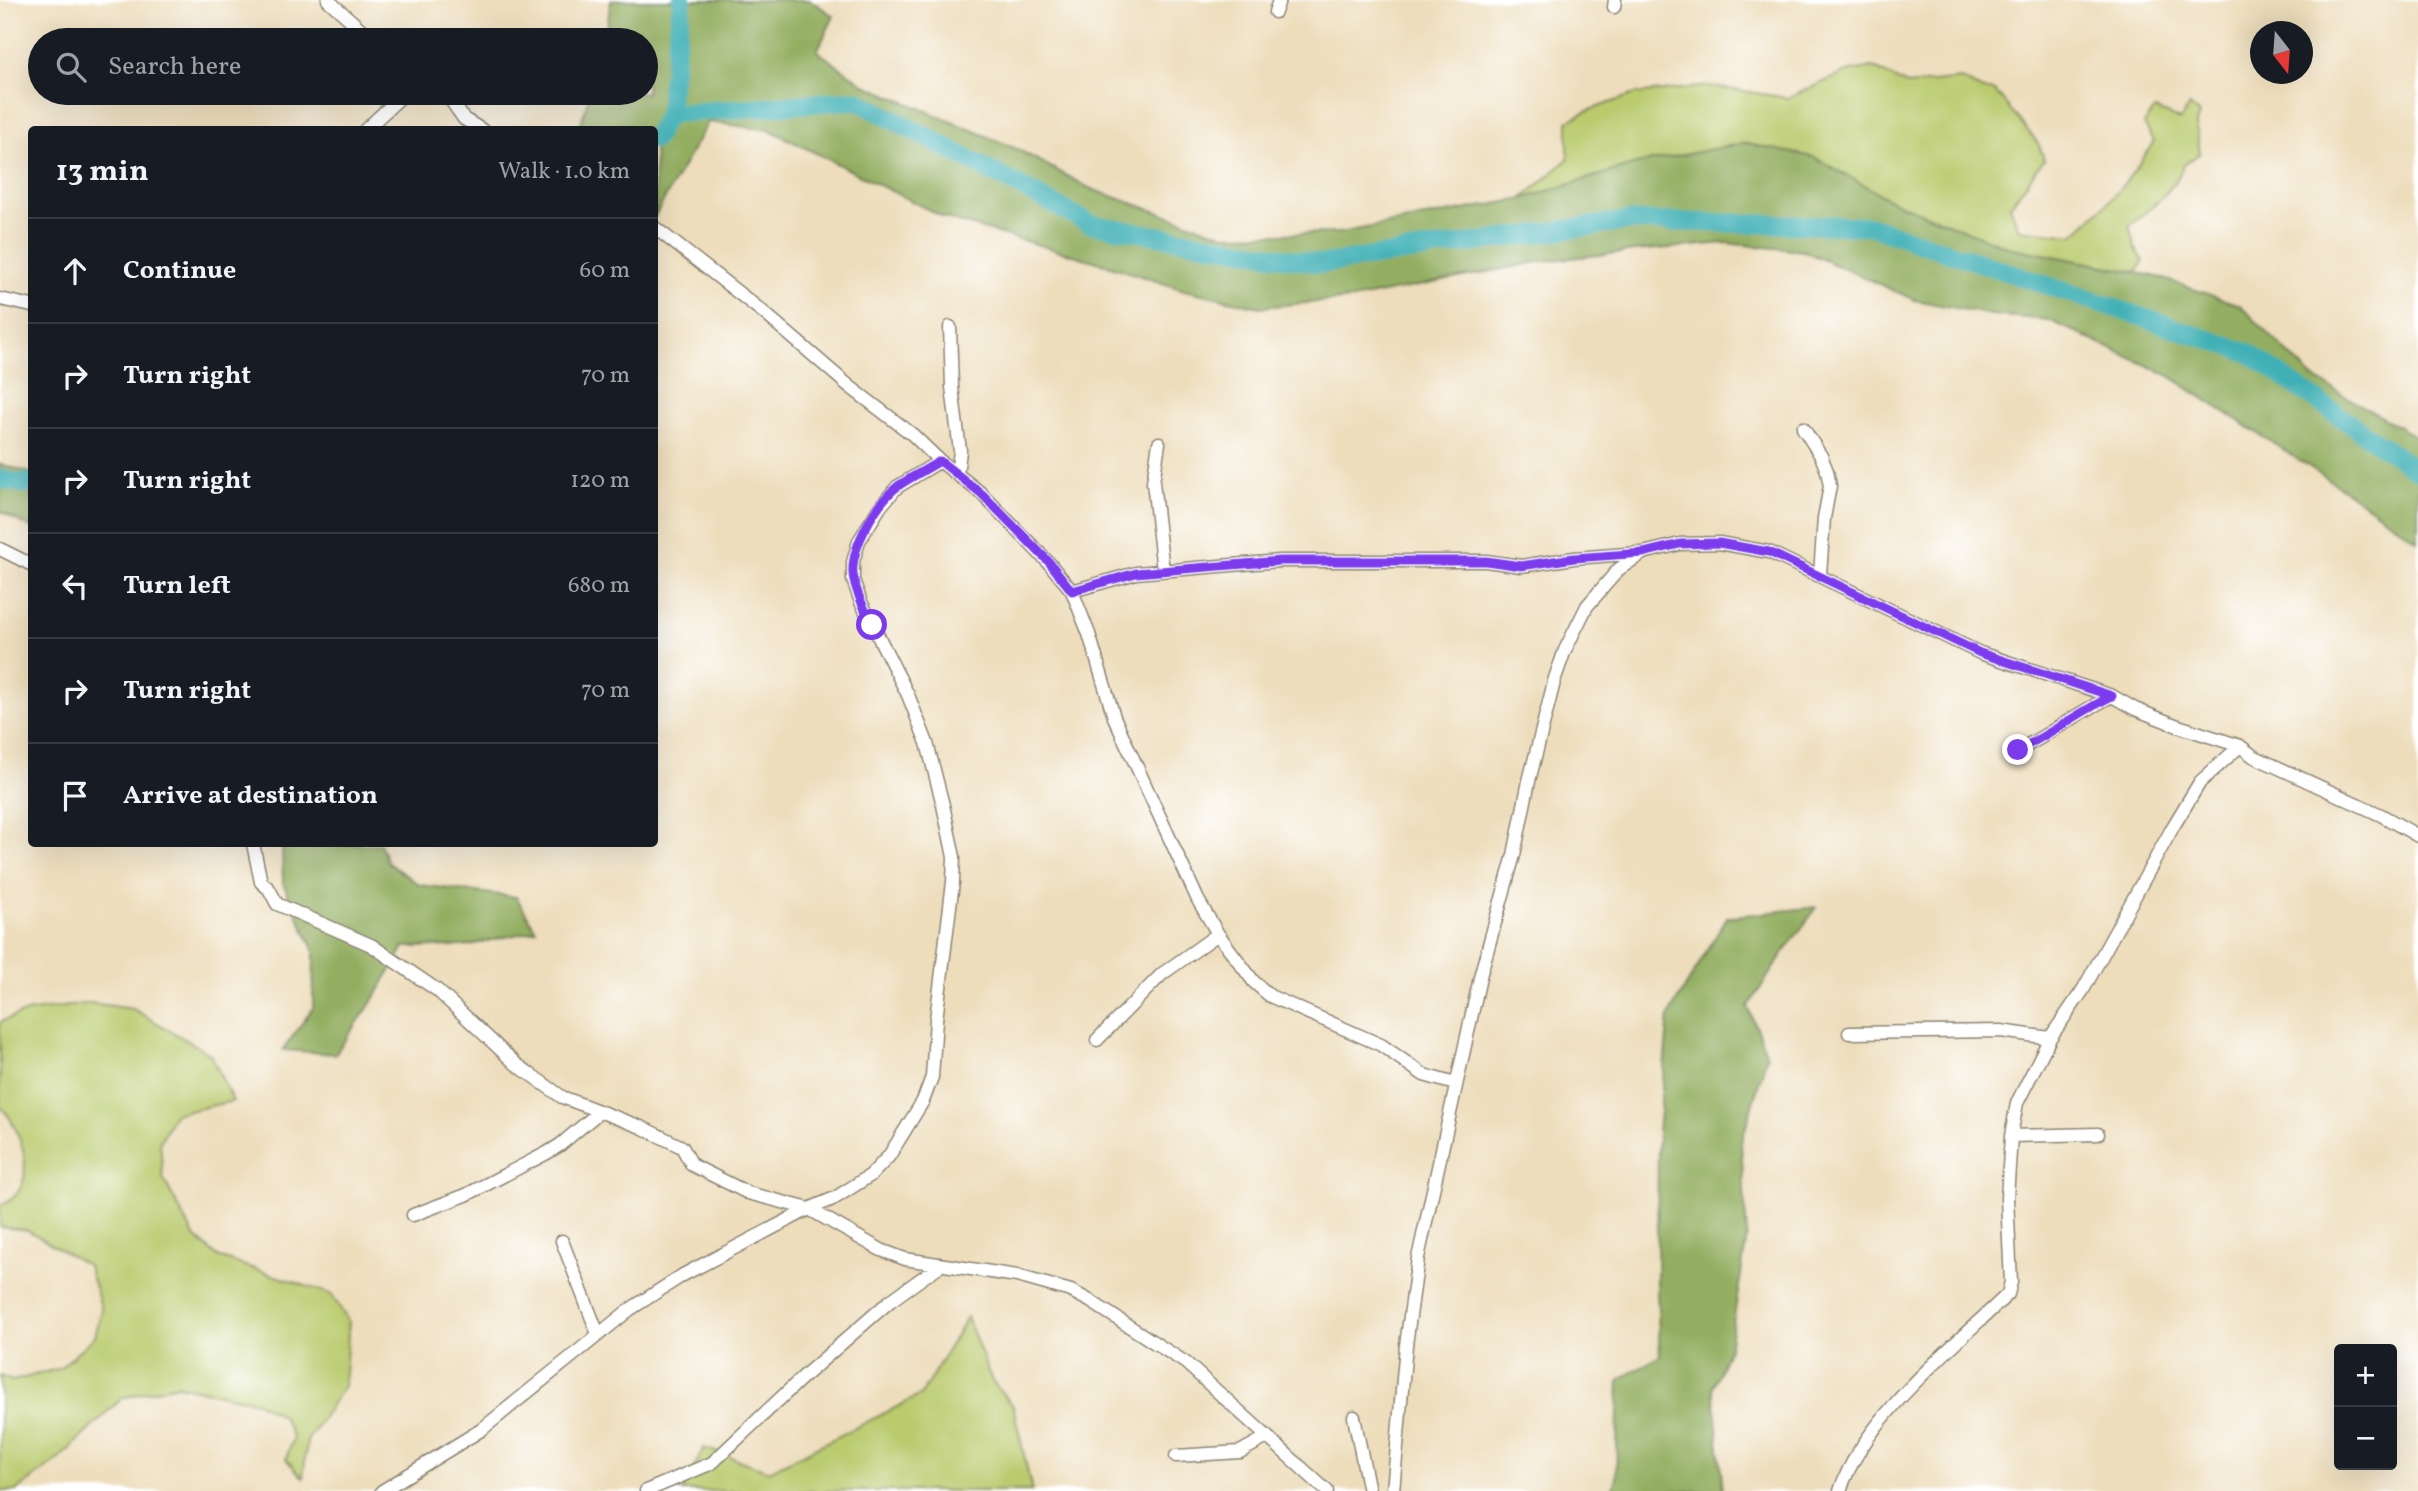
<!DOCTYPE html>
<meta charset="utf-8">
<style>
body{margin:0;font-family:Vollkorn,serif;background:#242831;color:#f1f3f6}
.controls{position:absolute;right:21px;bottom:21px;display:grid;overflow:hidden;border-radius:7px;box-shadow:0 7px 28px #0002}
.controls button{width:63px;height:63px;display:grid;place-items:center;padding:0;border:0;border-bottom:2px solid #363941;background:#171b24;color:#f1f3f6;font:35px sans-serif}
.compass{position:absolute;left:2250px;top:21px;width:63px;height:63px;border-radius:50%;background:#171b24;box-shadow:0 7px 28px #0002;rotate:163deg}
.stop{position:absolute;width:21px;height:21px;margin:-16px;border:5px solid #7c3aed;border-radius:50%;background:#fff}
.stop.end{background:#7c3aed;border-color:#fff;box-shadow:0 2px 7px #0008}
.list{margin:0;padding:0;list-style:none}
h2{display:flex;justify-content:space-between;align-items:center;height:91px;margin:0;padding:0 28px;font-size:30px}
h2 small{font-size:23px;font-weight:400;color:#9ea1a6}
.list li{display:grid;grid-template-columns:46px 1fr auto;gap:21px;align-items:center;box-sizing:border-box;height:105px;padding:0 28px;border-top:2px solid #363941}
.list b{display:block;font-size:26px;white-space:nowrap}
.list em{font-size:23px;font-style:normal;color:#9ea1a6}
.icon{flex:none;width:38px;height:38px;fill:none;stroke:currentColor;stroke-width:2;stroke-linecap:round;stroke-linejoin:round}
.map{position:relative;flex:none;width:2418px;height:1491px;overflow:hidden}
.search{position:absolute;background:#171b24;box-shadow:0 7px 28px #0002;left:28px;top:28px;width:630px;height:77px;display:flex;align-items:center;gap:18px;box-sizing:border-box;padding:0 24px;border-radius:38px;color:#9ea1a6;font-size:26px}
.panel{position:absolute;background:#171b24;box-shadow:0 7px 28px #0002;left:28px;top:126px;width:630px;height:721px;border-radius:7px}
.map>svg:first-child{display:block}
.green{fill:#baca6d;stroke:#727a4c;stroke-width:2}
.forest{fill:#93ae60;stroke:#5f6c46;stroke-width:2}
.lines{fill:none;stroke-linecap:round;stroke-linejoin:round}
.river{stroke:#3fb0b6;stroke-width:19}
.minor-casing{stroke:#8c8473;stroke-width:15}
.minor{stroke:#fff;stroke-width:12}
.route{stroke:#7c3aed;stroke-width:9}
</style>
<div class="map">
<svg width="2418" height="1491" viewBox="0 0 2418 1491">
<rect width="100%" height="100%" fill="#fff"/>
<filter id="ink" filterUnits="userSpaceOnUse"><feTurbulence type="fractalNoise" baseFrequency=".0143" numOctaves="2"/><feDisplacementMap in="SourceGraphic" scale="14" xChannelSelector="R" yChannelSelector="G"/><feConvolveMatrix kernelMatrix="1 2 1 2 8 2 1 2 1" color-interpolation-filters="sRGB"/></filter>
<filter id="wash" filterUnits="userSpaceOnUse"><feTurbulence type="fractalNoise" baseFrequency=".00686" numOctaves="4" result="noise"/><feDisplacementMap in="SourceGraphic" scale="28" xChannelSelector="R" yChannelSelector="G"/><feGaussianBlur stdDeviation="1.57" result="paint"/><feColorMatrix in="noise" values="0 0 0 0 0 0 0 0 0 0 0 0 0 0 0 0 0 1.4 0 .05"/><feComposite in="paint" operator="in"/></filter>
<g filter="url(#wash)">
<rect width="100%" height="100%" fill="#edddbb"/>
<!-- green -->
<path class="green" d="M1873,67l34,18 54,-6 22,11h11l44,53 6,16 -34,47 9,23 54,6c34,-30 58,-55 81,-94l-10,-17 11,-15 25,11 10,-14 9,8 -3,10 4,29 -17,12c-5,22 -36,47 -54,61l6,22 9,13 -8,11 -129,-25 -115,-46 -78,-44 -178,7 -114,35 46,-40v-38l19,-10 48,-17 74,-8 79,12 58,-26z
M91,1003l42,6 77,45 23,47 -59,13 -14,28 3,36 31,58 24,21 113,37 18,28 -5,64 -37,55 -4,37 -17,-19 7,-21 -10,-21 -26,-15 -80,-17 -55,13 -62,60 -44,33h-16v-115l13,5 47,-13 35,-32 7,-26 -14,-44 -61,-36 -27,-3v-22c42,-13 23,-77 0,-99v-84l26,-10z
M967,1317l25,64 21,25 19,85h-350l22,-43 65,23 152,-76z"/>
<!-- forest -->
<path class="forest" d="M611,0h199l24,16 -17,35 48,34 154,65 72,39 134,46 114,-2 183,-34 114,-35 108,-21 69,14 79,44 115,46 151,30 82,28 72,72 106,61v103l-82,-57 -170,-110 -117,-54 -57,-5 -77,-15 -111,-49 -79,-8 -90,8 -92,10 -190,38 -93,8 -76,-17 -83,-27 -156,-45 -175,-88 -62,-8 -53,94 -1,-86 -75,-1 11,-36h56v-53h-41z
M0,464l31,9v55l-31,-17z
M282,844h98l8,19 32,22 96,12 20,33 -70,16 -62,1 -30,52 -39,55 -52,-4 30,-42 1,-57 -31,-68z
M1817,907l-33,45 -36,55 19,49 -26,87 6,93 -18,112 -16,39 10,104h-111l4,-14 3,-97 41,-24 -3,-67 1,-157 11,-117 58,-98z"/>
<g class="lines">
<!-- river -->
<path class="river" d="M668,114l188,-14 235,124 230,40 307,-43 242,5 379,127 169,118
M654,140l14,-26 14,-114
M0,479l23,5 9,-3"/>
</g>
</g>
<g filter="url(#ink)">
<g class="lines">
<defs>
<path id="minor" d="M328,0l45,40
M1614,7l1,-7
M1275,12l4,-12
M440,93l10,6 14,20 18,11
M365,130l40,-37
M654,227l109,85 86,74 64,49 27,26 42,33 67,69 23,28 17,43 25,83 84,183 20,34 36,48 16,14 111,49 43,30 31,9
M0,299l32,7
M950,327l2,60 8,64 -3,23
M1803,428l18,28 6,15 3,15 -6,32 -4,57
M1159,443l-6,39 10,89
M0,549l32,16
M1072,591l64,-18 144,-12h206l35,5 53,-8 65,-5
M2018,750c33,-16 61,-38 94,-54
M253,844l8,38 8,7 8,15 94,41 66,45 79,74 46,33 79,30 41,20 10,18 56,28 61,16 72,41 24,9 112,17 54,15 19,10 96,62 141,128
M1849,1033l152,-2 49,7
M1097,1040l65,-66 56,-40
M2011,1136l87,-2
M413,1215l53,-20 81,-42 13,-8 38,-32
M562,1241l36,93
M1354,1417l15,74
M1176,1456l64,-4 27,-15
M382,1491l99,-61 148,-120 54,-35 126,-66 26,-11 36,-23 18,-19 34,-55 9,-24 4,-57 17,-138 1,-25 -11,-52 -16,-62 -19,-48 -47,-93 -8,-22v-18l6,-21 21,-34 17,-20 43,-26
M646,1491l66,-28 91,-86 87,-76 49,-35
M1393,1491l13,-146 12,-87 63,-285 33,-118 15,-74 26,-103 10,-28 22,-44 32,-37 24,-16 37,-9 39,-1 50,9 211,101 132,43 23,13 43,17 62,20 13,10 128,59 37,21
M1840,1491c23,-72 114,-145 168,-197l3,-12 -4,-84 4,-62 6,-33 33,-65 33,-48 91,-165 26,-43 40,-36"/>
</defs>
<!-- minor casing -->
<use href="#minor" class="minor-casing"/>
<!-- minor -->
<use href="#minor" class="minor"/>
</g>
</g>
<g class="lines" filter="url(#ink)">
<!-- route -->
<path class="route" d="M872,625c-6,-14 -15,-29 -18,-45 -7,-28 22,-77 44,-94 13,-9 29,-17 42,-25l42,33 67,68 23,29 64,-18 144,-12h206l35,5 53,-8 69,-5 37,-9 39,-1 50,9 211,101 132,43c-33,16 -61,38 -94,54"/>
</g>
</svg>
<div class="controls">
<button>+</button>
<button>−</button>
</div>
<svg class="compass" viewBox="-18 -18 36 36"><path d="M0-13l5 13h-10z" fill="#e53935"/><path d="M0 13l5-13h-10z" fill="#9ea1a6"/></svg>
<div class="stop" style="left:872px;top:625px"></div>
<div class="stop end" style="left:2018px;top:750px"></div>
<div class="search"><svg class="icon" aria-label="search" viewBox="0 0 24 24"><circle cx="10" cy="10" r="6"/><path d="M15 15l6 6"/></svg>Search here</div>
<section class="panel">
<h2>13 min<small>Walk · 1.0 km</small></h2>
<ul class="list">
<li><svg class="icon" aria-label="ahead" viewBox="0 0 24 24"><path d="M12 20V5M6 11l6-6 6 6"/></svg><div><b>Continue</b></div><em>60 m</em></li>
<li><svg class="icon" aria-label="right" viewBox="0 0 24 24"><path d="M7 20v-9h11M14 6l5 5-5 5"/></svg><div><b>Turn right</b></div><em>70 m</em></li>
<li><svg class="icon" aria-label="right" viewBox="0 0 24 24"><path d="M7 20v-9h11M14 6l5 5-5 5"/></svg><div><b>Turn right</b></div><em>120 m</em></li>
<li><svg class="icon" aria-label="left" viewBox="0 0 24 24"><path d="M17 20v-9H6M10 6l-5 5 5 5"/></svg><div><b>Turn left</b></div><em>680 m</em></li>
<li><svg class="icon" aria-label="right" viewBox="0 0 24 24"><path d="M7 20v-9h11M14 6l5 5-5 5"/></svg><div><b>Turn right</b></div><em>70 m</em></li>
<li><svg class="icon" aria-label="arrive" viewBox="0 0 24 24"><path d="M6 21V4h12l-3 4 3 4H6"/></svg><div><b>Arrive at destination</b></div></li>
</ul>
</section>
</div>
